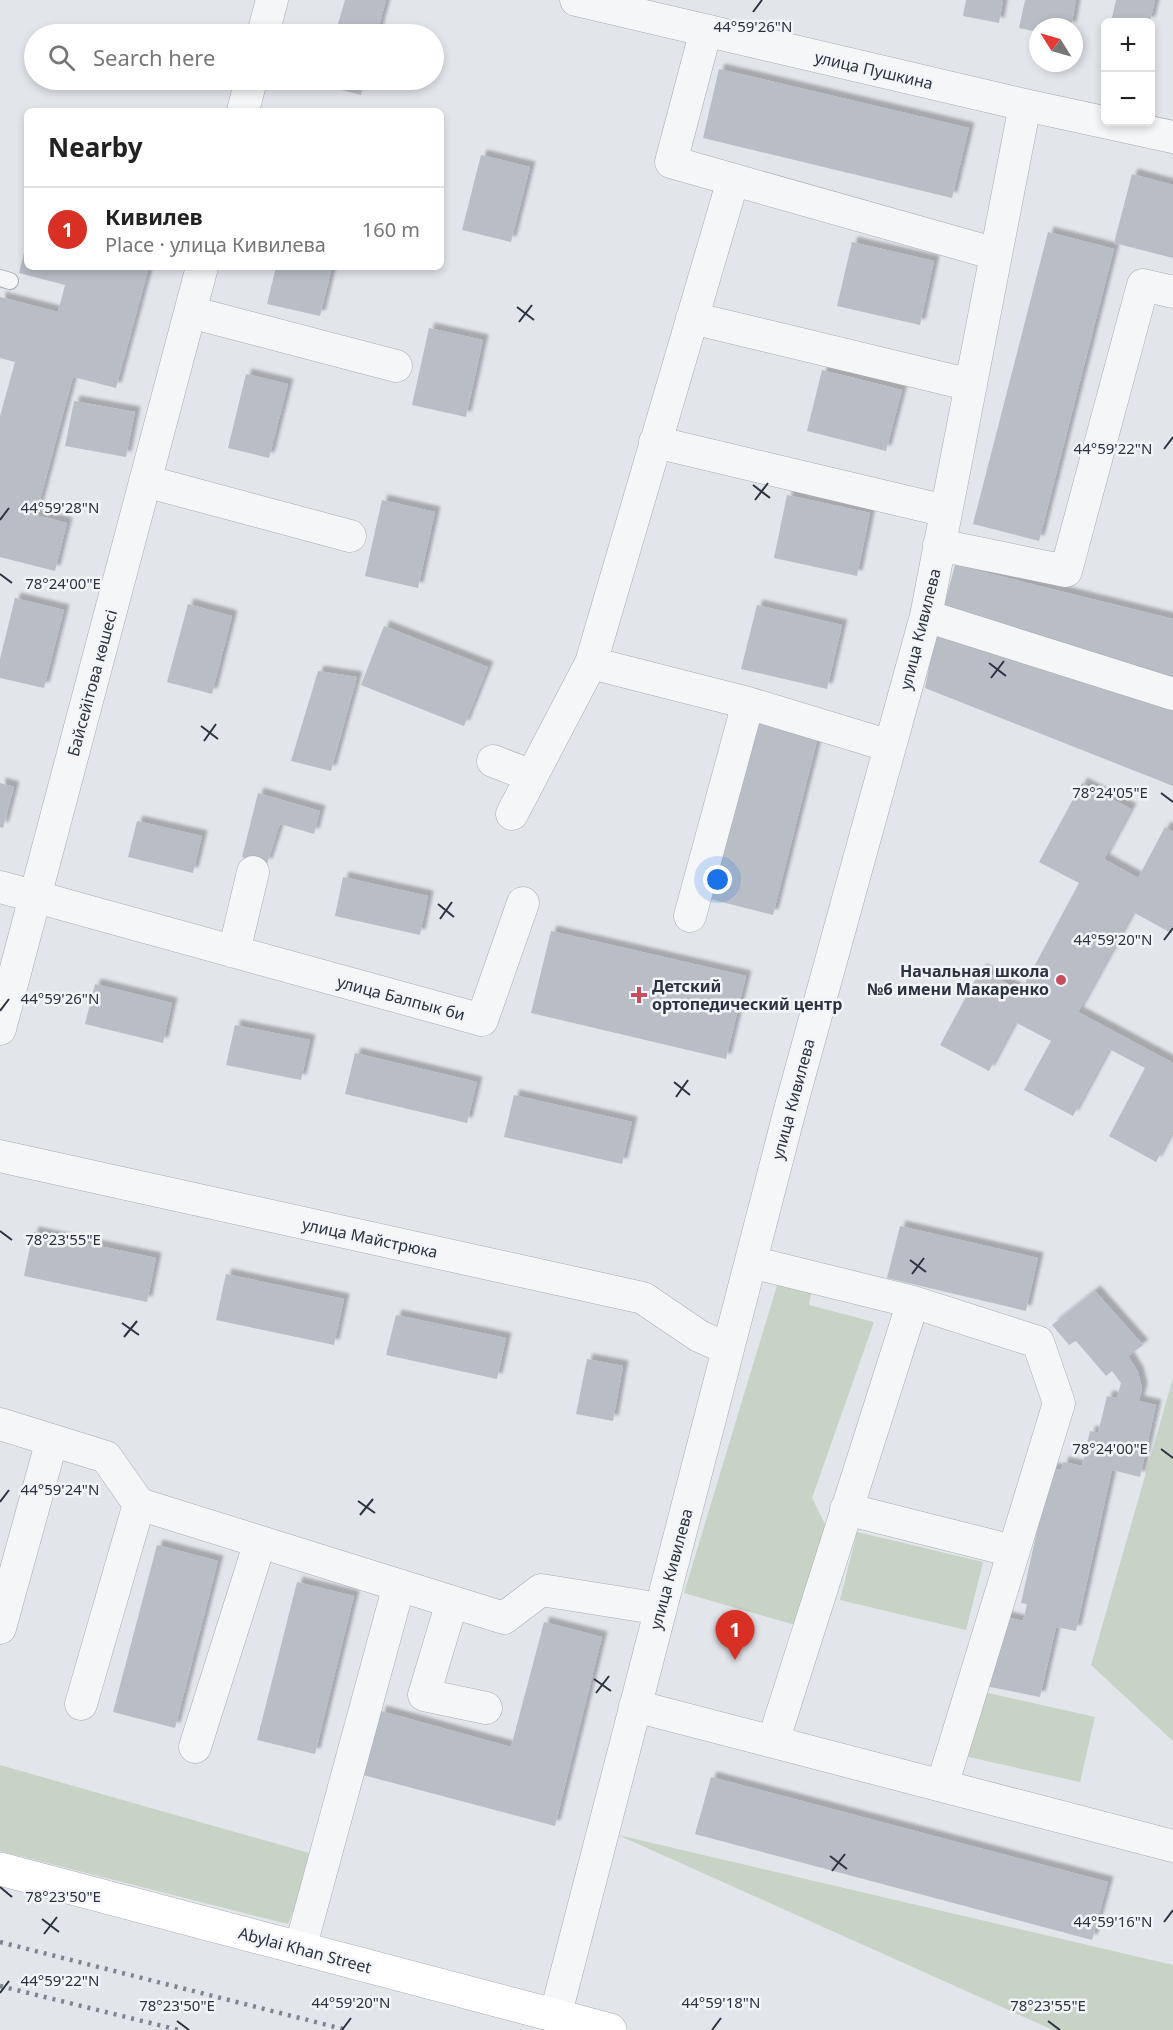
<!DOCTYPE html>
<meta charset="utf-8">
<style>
body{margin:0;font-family:"Noto Sans",sans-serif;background:#f6f6f6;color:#222}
.controls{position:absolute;right:18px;top:18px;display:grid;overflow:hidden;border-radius:9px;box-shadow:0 3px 9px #0003}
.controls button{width:54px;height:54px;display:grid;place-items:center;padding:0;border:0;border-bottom:2px solid #e0e0e0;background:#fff;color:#222;font:30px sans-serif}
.compass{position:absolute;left:1029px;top:18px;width:54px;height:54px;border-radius:50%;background:#fff;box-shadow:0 3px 9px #0003;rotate:307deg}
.you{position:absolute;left:718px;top:880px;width:21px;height:21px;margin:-15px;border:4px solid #fff;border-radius:50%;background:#1a73e8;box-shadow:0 0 0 9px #1a73e833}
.badge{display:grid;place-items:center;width:39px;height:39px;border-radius:50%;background:#d93025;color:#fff;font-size:20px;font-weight:700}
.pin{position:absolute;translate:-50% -50px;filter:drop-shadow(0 2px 3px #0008)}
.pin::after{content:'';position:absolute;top:32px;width:21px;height:18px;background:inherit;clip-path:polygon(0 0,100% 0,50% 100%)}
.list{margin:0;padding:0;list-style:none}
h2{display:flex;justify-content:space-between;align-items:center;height:78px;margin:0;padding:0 24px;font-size:26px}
h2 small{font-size:20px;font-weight:400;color:#767676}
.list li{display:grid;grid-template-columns:39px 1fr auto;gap:18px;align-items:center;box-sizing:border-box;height:84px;padding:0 24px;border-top:2px solid #e0e0e0}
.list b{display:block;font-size:22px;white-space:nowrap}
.list p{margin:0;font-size:20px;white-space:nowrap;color:#767676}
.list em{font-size:20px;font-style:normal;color:#767676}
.icon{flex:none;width:33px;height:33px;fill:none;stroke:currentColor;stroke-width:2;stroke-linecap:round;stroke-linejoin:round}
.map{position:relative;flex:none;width:1173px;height:2030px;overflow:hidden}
.search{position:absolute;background:#fff;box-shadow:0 3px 9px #0003;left:24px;top:24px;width:420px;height:66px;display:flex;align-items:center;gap:15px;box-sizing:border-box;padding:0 21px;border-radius:33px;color:#767676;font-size:22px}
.panel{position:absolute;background:#fff;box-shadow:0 3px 9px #0003;left:24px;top:108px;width:420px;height:162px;border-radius:9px}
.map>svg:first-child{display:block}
.green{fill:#c7d3c4}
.building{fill:#b9bec6;filter:url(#shadow)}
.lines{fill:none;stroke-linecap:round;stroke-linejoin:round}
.service-casing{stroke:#a7acb4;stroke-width:18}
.minor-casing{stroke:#a7acb4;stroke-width:33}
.secondary-casing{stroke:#a7acb4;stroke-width:34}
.service{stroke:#f5f6f8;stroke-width:16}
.minor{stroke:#f5f6f8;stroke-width:32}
.secondary{stroke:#fff;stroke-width:33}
.rail{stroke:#7c8492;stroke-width:4.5;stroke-dasharray:3 6;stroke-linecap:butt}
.ticks{fill:none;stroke:#2b3241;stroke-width:2}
.poi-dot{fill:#c74e5e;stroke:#f2f4f7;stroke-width:2}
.labels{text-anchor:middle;stroke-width:5;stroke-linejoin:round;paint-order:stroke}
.street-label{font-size:16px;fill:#2b3241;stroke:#f2f4f7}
.poi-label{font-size:16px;font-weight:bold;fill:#2b3241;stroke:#f2f4f7;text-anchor:end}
.ticks-label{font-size:15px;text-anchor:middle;fill:#2b3241;stroke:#f2f4f7;stroke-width:5;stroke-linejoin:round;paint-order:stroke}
</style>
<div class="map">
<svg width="1173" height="2030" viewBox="0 0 1173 2030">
<defs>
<filter id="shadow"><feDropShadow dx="5.5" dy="-5.5" stdDeviation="1.5" flood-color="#0004"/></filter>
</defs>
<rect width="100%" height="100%" fill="#e2e5ea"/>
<!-- green -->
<path class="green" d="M778,1282l34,6 -3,17 65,17 -62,176 16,32 -33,95 -111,-32z
M1173,1378v363l-82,-76z
M857,1532l126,30 -17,68 -126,-30z
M979,1691l116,26 -15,65 -116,-26z
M0,1765l316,90 -28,69 -288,-73z
M618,1835l555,130v65h-120z"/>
<!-- building -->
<path class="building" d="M345,0h41l-9,34h-42z
M966,0h37l-4,23 -36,-7z
M1025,0h51l-5,27h-33v5l-19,-4z
M1116,0h39l-5,22h-39z
M719,69l250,59 -17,70 -249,-60z
M323,80h42l-4,15 -39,-10z
M481,155l49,12 -19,75 -49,-12z
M1132,174l41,11v73l-59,-15z
M1048,232l66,17 -75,292 -66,-17z
M852,242l82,19 -14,64 -83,-19z
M26,245l1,22h122l-33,121 -43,-11 -37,138 31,8 -12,48 -55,-14v-141l15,-54 -15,-4v-61l58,15 7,-27 -46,-12z
M276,267h56l-12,49 -53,-12z
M429,328l54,12 -17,77 -54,-12z
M822,370l80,20 -16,61 -79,-20z
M246,374l42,10 -19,74 -41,-10z
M74,401l61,11 -9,45 -61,-11z
M787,495l83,18 -13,63 -83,-18z
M382,500l53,12 -17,76 -53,-12z
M955,565l218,54v63l-230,-72z
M15,598l49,12 -20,78 -44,-10v-19z
M188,604l44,12 -20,78 -45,-12z
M757,605l85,20 -15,64 -86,-20z
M384,626l104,41 -24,59 -103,-41z
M936,631l237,78v77l-248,-98z
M318,671l39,6 -26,94 -40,-10z
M756,717l63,16 -46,182 -63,-16z
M0,783l14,4 -11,41 -3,-1z
M1082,783l49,26 -27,50 34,19 27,-51 8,5v97l-2,4 -38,-21 -55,100 95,51v67l-17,32 -47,-26 36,-68 -36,-19 -36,67 -49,-26 27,-49 -36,-19 -26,49 -49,-26 41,-76 40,22 58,-108 -40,-21z
M258,793l62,18 -6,23 -34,-10 -13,40 -25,-7z
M137,821l65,15 -9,37 -65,-16z
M343,877l85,19 -8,39 -85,-19z
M551,931l195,45 -20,83 -195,-46z
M95,984l77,19 -9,40 -78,-19z
M235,1025l75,15 -9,40 -75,-15z
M355,1053l122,29 -10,41 -122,-29z
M514,1095l118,27 -10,42 -118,-27z
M900,1226l138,32 -12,53 -139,-33z
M33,1232l123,26 -9,44 -123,-26z
M226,1274l118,25 -10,46 -118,-25z
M1095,1291l48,54 -15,11 10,16 4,16 -3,13 17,4 -16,72 -28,-7 -36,161 -20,-4 -16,70 -55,-11 16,-70 22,5 4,-17 -6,-1 30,-135 10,2 2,-8 19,4 8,-35 8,2 9,-37 10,2 4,-15 -9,-12 -6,5 -30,-35 -7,4 -17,-20z
M396,1315l110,23 -9,41 -111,-24z
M587,1359l36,7 -10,55 -37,-7z
M157,1545l61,16 -43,167 -62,-16z
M297,1582l57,14 -39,158 -58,-14z
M544,1622l58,15 -47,189 -192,-51 18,-64 130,36z
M711,1777l397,105 -16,58 -397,-106z"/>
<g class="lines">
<defs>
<path id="service" d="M0,278l10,3"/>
<path id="minor" d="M576,0l449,105 148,32
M706,30l-35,132 325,92
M263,34l9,-34
M243,111l8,-31
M190,312l206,54
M692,318l279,67
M655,442l291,69
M145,481l205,55
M939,545l127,26 77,-286 30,7
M926,616l247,78
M591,663l157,40 142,43
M493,761l39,15
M512,814l79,-151 142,-483
M0,887l482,133 41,-117
M690,916l58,-213
M234,952l19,-80
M0,1029l202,-762
M0,1156l643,142 56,38 29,13
M751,1262l162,40
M0,1424l106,33 33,47 365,114 37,-28 120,19
M846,1509l167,42
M452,1602l-28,93 62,13
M0,1628l52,-188
M81,1704l58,-200
M635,1706l538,140
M773,1742l140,-440 125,40 21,61 -117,383
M195,1747l65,-205
M300,1949l99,-364
M555,2017l236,-911 135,-490 99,-511"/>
<path id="secondary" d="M0,1869l610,161"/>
</defs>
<!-- service casing -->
<use href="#service" class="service-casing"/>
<!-- minor casing -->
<use href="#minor" class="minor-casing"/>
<!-- secondary casing -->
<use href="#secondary" class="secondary-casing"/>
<!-- service -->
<use href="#service" class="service"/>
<!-- minor -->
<use href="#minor" class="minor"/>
<!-- secondary -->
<use href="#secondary" class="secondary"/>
<!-- rail -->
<path class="rail" d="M0,1942l347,88
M0,1986l179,44"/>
</g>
<!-- ticks -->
<path class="ticks" d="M753,12l9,-12M517,307l17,13M519,322l13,-17M1164,449l9,-12M753,485l17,13M755,500l13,-17M0,520l9,-12M0,574l12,9M989,663l17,13M991,678l13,-17M201,726l17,13M204,741l12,-17M1161,793l12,9M438,904l16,13M440,919l12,-17M1164,940l9,-12M0,1011l9,-12M674,1082l16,13M676,1097l12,-17M0,1231l12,9M910,1260l16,12M912,1274l12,-16M122,1323l17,12M124,1337l13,-16M1161,1449l12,9M358,1501l17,12M0,1502l9,-12M360,1515l13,-16M594,1679l17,12M596,1693l13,-17M830,1856l17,13M832,1871l13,-17M0,1887l12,10M42,1919l17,13M1164,1922l9,-12M44,1934l13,-17M0,1993l9,-12M177,2021l12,9M1048,2021l12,9M342,2030l9,-12M712,2030l9,-12"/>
<!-- markers -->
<g class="poi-dot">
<circle cx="1061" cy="980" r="6"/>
<path d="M636 986h6v6h6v6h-6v6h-6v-6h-6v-6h6z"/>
</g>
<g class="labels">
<!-- street labels -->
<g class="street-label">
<text transform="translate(874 70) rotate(13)" y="6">улица Пушкина</text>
<text transform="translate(920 629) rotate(-76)" y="6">улица Кивилева</text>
<text transform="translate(92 683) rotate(-75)" y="6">Байсейітова көшесі</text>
<text transform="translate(401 998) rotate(15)" y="6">улица Балпык би</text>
<text transform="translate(793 1099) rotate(-75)" y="6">улица Кивилева</text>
<text transform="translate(370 1238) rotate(12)" y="6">улица Майстрюка</text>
<text transform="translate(671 1569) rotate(-75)" y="6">улица Кивилева</text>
<text transform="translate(305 1950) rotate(15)" y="6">Abylai Khan Street</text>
</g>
<!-- poi labels -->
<g class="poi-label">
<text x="1049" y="977">Начальная школа<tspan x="1049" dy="18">№6 имени Макаренко</tspan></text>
<text x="652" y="992" text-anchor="start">Детский<tspan x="652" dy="18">ортопедический центр</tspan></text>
</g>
</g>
<g class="ticks-label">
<text x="753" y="32">44°59'26"N</text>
<text x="1113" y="454">44°59'22"N</text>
<text x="60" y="513">44°59'28"N</text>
<text x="63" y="589">78°24'00"E</text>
<text x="1110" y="798">78°24'05"E</text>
<text x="1113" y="945">44°59'20"N</text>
<text x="60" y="1004">44°59'26"N</text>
<text x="63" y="1245">78°23'55"E</text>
<text x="1110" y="1454">78°24'00"E</text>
<text x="60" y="1495">44°59'24"N</text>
<text x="63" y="1902">78°23'50"E</text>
<text x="1113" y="1927">44°59'16"N</text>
<text x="60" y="1986">44°59'22"N</text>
<text x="351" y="2008">44°59'20"N</text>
<text x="721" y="2008">44°59'18"N</text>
<text x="177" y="2011">78°23'50"E</text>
<text x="1048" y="2011">78°23'55"E</text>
</g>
</svg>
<div class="controls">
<button>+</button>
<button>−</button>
</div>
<svg class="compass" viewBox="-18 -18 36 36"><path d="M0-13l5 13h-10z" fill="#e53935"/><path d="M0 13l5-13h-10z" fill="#767676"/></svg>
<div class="you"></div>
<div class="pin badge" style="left:735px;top:1660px">1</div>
<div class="search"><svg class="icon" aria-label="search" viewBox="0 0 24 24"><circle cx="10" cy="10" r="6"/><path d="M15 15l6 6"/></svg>Search here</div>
<section class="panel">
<h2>Nearby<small></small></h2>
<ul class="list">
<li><span class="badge">1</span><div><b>Кивилев</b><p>Place · улица Кивилева</p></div><em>160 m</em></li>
</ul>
</section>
</div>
